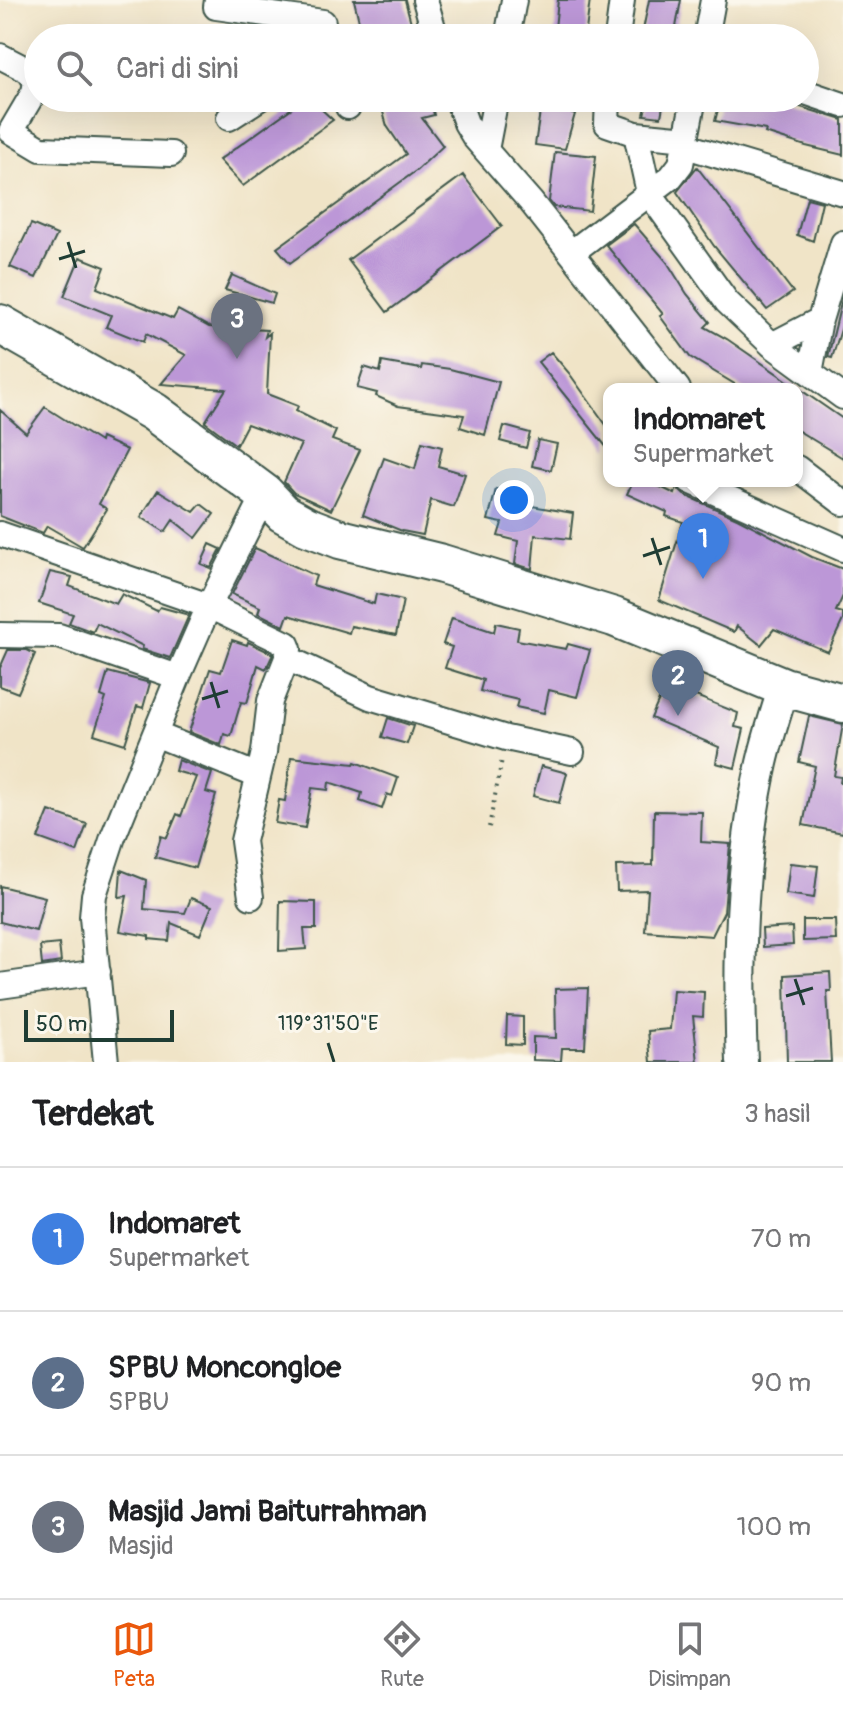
<!DOCTYPE html>
<html lang="id">
<meta charset="utf-8">
<style>
body{margin:0;font-family:Pangolin,sans-serif;background:#f2f2f2;color:#202124}
.scale{position:absolute;left:24px;bottom:20px;width:150px;box-sizing:border-box;padding-left:8px;border:4px solid #1f3d34;border-top:0;font-size:22px;line-height:28px;white-space:nowrap;color:#1f3d34;-webkit-text-stroke:6px #fbf7ec;paint-order:stroke}
.you{position:absolute;left:514px;top:500px;width:28px;height:28px;margin:-20px;border:6px solid #fff;border-radius:50%;background:#1a73e8;box-shadow:0 0 0 12px #1a73e833}
.badge{display:grid;place-items:center;width:52px;height:52px;border-radius:50%;background:#ea580c;color:#fff;font-size:26px;font-weight:700}
.pin{position:absolute;translate:-50% -66px;filter:drop-shadow(0 2px 4px #0008)}
.pin::after{content:'';position:absolute;top:42px;width:28px;height:24px;background:inherit;clip-path:polygon(0 0,100% 0,50% 100%)}
.popup{position:absolute;left:603px;top:383px;width:200px;height:104px;box-sizing:border-box;display:grid;place-content:center;border-radius:16px;background:#fff;filter:drop-shadow(0 2px 6px #0005);font-size:26px;white-space:nowrap;color:#757577}
.popup b{font-size:30px;color:#202124}
.popup::after{content:'';position:absolute;left:50%;top:100%;margin-left:-16px;border:16px solid transparent;border-top-color:#fff}
.list{margin:0;padding:0;list-style:none}
h2{display:flex;justify-content:space-between;align-items:center;height:104px;margin:0;padding:0 32px;font-size:34px}
h2 small{font-size:26px;font-weight:400;color:#757577}
.list li{display:grid;grid-template-columns:52px 1fr auto;gap:24px;align-items:center;box-sizing:border-box;height:144px;padding:0 32px;border-top:2px solid #e0e0e0}
.list b{display:block;font-size:30px;white-space:nowrap}
.list p{margin:0;font-size:26px;white-space:nowrap;color:#757577}
.list em{font-size:26px;font-style:normal;color:#757577}
.icon{flex:none;width:44px;height:44px;fill:none;stroke:currentColor;stroke-width:2;stroke-linecap:round;stroke-linejoin:round}
.map{position:relative;flex:none;width:843px;height:1062px;overflow:hidden}
.search{position:absolute;background:#fff;box-shadow:0 8px 32px #0002;left:24px;right:24px;top:24px;height:88px;display:flex;align-items:center;gap:20px;box-sizing:border-box;padding:0 28px;border-radius:44px;color:#757577;font-size:30px}
.sheet{height:536px;background:#fff}
nav{display:flex;justify-content:space-around;align-items:center;box-sizing:border-box;height:112px;border-top:2px solid #e0e0e0;background:#fff;font-size:22px;color:#757577}
nav a{display:grid;justify-items:center;gap:4px}
nav .on{color:#ea580c}
.map>svg:first-child{display:block}
.building{fill:#bc97d7}
.lines{fill:none;stroke-linecap:round;stroke-linejoin:round}
.minor-casing{stroke:#3e564a;stroke-width:28}
.tertiary-casing{stroke:#3e564a;stroke-width:34}
.primary-casing{stroke:#3e564a;stroke-width:42}
.path{stroke:#3e564a;stroke-width:4;stroke-dasharray:2 6;stroke-linecap:butt}
.minor{stroke:#fff;stroke-width:24}
.tertiary{stroke:#fff;stroke-width:30}
.primary{stroke:#fff;stroke-width:38}
.ticks{fill:none;stroke:#1f3d34;stroke-width:3}
.ticks-label{font-size:20px;text-anchor:middle;fill:#1f3d34;stroke:#fbf7ec;stroke-width:6;stroke-linejoin:round;paint-order:stroke}
</style>
<div class="map">
<svg width="843" height="1062" viewBox="0 0 843 1062">
<rect width="100%" height="100%" fill="#fbf7ec"/>
<filter id="ink" filterUnits="userSpaceOnUse"><feTurbulence type="fractalNoise" baseFrequency=".0125" numOctaves="2"/><feDisplacementMap in="SourceGraphic" scale="16" xChannelSelector="R" yChannelSelector="G"/><feConvolveMatrix kernelMatrix="1 2 1 2 8 2 1 2 1" color-interpolation-filters="sRGB"/></filter>
<filter id="wash" filterUnits="userSpaceOnUse"><feTurbulence type="fractalNoise" baseFrequency=".006" numOctaves="4" result="noise"/><feDisplacementMap in="SourceGraphic" scale="32" xChannelSelector="R" yChannelSelector="G"/><feGaussianBlur stdDeviation="1.8" result="paint"/><feColorMatrix in="noise" values="0 0 0 0 0 0 0 0 0 0 0 0 0 0 0 0 0 1.4 0 .05"/><feComposite in="paint" operator="in"/></filter>
<g filter="url(#wash)">
<rect width="100%" height="100%" fill="#f0e4c7"/>
<g id="blocks">
<!-- building -->
<path class="building" d="M354,0h51l10,38h-52z
M558,0h32l-5,38h-31z
M649,0h32l-7,38 -32,-3z
M306,98h24l-11,9 14,13 -90,66 -24,-26z
M379,98h51l4,17 -12,3 21,28 -26,24 -127,93 -13,-15 129,-94 -19,-28z
M542,98h32l-2,16h3l-10,35 -30,-4z
M648,98l16,2 -3,17 -17,-2z
M721,98h50l72,22v35l-37,-9 -41,-13 1,-3 -51,-9z
M555,152l41,4 -6,55 -36,-4 -5,-6z
M697,167l96,125 -26,18 -53,-64 -37,-54z
M463,175l39,51 -115,86 -39,-52z
M807,198l15,4 -9,39 -16,-6z
M31,224l26,11 -21,43 -26,-11z
M634,224l33,38 20,32 23,28 -5,5 22,12 116,80v39l-46,-28v-41h-54l-53,-32 -30,-41 3,-2 -57,-69z
M80,257l25,10 -8,21 76,31 5,-9 31,17 58,3 -2,7 5,-4 -3,61 31,12 -2,5 40,20 -4,9 28,10 -29,60 -37,-17 -10,-11 17,-38 -54,-20 -11,21 -31,-23 21,-33 -65,-5 25,-29 -40,-21 -3,8 -37,-15 5,-12 -47,-19z
M232,275l43,19 -3,9 -47,-13z
M843,295v28l-11,35 -4,-1z
M551,352l18,21 40,56 -1,20 -70,-87z
M382,362l39,7 1,-4 28,4 49,13 -14,53 -25,-8 4,-12 -66,-9 -22,-10 1,-3 -20,-5 7,-21 16,5z
M45,407l55,35 1,-4 26,12 -28,54 8,5 -24,38 -36,-21 -4,7 -43,-17v-106l26,23z
M504,426l26,7 -4,15 -26,-7z
M538,440l19,4 -6,26 -19,-4z
M422,442l20,5 -4,19 27,8 -11,33 -23,-7 -8,35 -21,-4 -39,-16 21,-57 31,11z
M633,481h15l27,13 2,-6 7,7 53,23 75,39 31,12v27l-7,15 7,2v7l-15,32 -54,-23 -13,16 -24,-19 -3,6 -75,-32 24,-78 -17,-6 1,-4 -40,-18z
M496,489l25,7 -1,8 53,9 -3,26 -35,-4 -3,34 -17,-5 3,-23 -20,-5 4,-13 -14,-3z
M158,490l36,22 7,-8 13,10 -18,24 -23,-18 -8,12 -24,-15z
M210,544l11,5 -10,19 -10,-4z
M255,548l61,28 -3,9 61,19 2,-10 27,6 -7,35 -45,-9 -2,7 -61,-18 -4,11 -26,-13 2,-6 -28,-13z
M50,572l22,5 -3,9 47,18 6,-10 35,17 3,-4 29,8 -19,43 -28,-9 1,-3 -46,-23 -4,9 -24,-9 4,-9 -34,-11z
M452,618l42,14 2,-9 23,5 -2,12 49,9 2,-5 22,6 -13,47 -28,-7 -5,23 -28,-6 2,-7 -38,-9 3,-11 -38,-12 7,-21 -9,-3z
M232,640l15,5 1,-3 25,12 -7,15 -8,-4 -11,38 -6,-1 -10,34 -7,-2 -3,11 -32,-13 21,-63 11,3z
M8,650h19l8,4 -17,39 -18,-7v-18z
M108,672l42,11 -7,25 -6,-2 -12,38 -31,-10 12,-36 -5,-2z
M666,684l72,29 -3,14 9,2 -9,39 -19,-5 3,-16 -68,-29z
M809,716l34,8 -9,52 7,1 -1,6h3v50l-40,-8 12,-59 -16,-4z
M388,718l25,8 -6,18 -25,-7z
M291,757l63,7 1,-2 43,16 -6,18 -5,-2 -5,15 -22,-8 2,-8 -33,-11 -1,8 -16,-2 -7,40 -30,-5 4,-23 6,1z
M178,760l34,13 -6,19 10,3 -21,73 -40,-11 6,-21 6,2 10,-24 4,2 15,-39 -21,-6z
M541,766l26,7 -8,30 -26,-7z
M49,811l38,13 -10,28 -39,-14z
M654,811l48,1 -1,30 29,2 -6,68 -12,24 -67,-5 3,-41 -31,1 -1,-25 37,-1z
M790,863l28,3 -4,32 -28,-4z
M121,870l25,10 -2,29 41,4 6,-15 21,8 -12,29 -29,-12 -2,18 -20,-2v-3l-29,-5 7,-35 -8,1z
M0,886l45,11 -9,34 -36,-9z
M280,901l36,1v27h-12l2,20 -27,2z
M803,920h32l1,20 -33,1z
M792,927l1,18 -30,2 -1,-18z
M59,944l2,18 -19,3 -2,-19z
M830,972l1,19h-4l4,71h-44l-2,-87z
M588,988l-3,60h-23l-1,13 -28,-1v-23l23,1 -1,-49z
M673,990l31,2 -1,25 -10,-1 5,46h-47l-3,-31 22,-2z
M507,1016l16,1v28l-17,-1z"/>
</g>
</g>
<g filter="url(#ink)">
<use href="#blocks" fill-opacity="0" stroke="#3e564a" stroke-width="2"/>
<g class="lines">
<defs>
<path id="minor" d="M217,0l-1,7 107,15
M425,0l11,38
M507,38l7,-38
M617,38l5,-38
M706,38l7,-38
M0,56l29,15 7,11 -2,10 -23,39 30,18 130,5
M805,92l38,13
M345,98l3,9
M457,98l9,25 9,15 56,64 147,187
M608,98l-1,26 29,10 13,59 78,109 45,43 71,52
M229,118l31,-20
M636,134l51,5
M686,146l157,47
M486,150l10,-52
M571,253l100,-76 10,-13 13,-66
M772,345l48,-25
M810,373l10,-53 23,-77
M797,468l46,35
M690,481l153,68
M0,534l209,72 78,38 2,5 -2,9 -17,43 -6,51 -21,89 8,56
M0,635l59,1 119,41 31,-71 56,-112
M287,658l83,39 136,41 66,14
M155,734l103,42
M0,986l98,-14
M106,1062l-14,-145 2,-22 19,-58 65,-160"/>
<path id="tertiary" d="M742,1062c-4,-99 -2,-202 20,-299 6,-26 14,-51 22,-76"/>
<path id="primary" d="M0,324l154,88 111,82 18,19 23,13 34,13 102,25 172,53 170,70 59,16"/>
</defs>
<!-- minor casing -->
<use href="#minor" class="minor-casing"/>
<!-- tertiary casing -->
<use href="#tertiary" class="tertiary-casing"/>
<!-- primary casing -->
<use href="#primary" class="primary-casing"/>
<!-- path -->
<path class="path" d="M489,827l13,-68"/>
<!-- minor -->
<use href="#minor" class="minor"/>
<!-- tertiary -->
<use href="#tertiary" class="tertiary"/>
<!-- primary -->
<use href="#primary" class="primary"/>
</g>
</g>
<!-- ticks -->
<path class="ticks" d="M68,242l8,26M59,259l26,-8M652,538l9,27M643,556l27,-9M211,682l8,26M202,699l26,-8M795,979l9,26M786,996l27,-8M328,1043l6,19"/>
<g class="ticks-label">
<text x="328" y="1030">119°31'50"E</text>
</g>
</svg>
<div class="scale">50 m</div>
<div class="you"></div>
<div class="pin badge" style="left:703px;top:579px;background:#3f7fe0">1</div>
<div class="popup"><b>Indomaret</b>Supermarket</div>
<div class="pin badge" style="left:678px;top:716px;background:#5c6f8a">2</div>
<div class="pin badge" style="left:237px;top:359px;background:#6b7280">3</div>
<div class="search"><svg class="icon" aria-label="search" viewBox="0 0 24 24"><circle cx="10" cy="10" r="6"/><path d="M15 15l6 6"/></svg>Cari di sini</div>
</div>
<section class="sheet">
<h2>Terdekat<small>3 hasil</small></h2>
<ul class="list">
<li><span class="badge" style="background:#3f7fe0">1</span><div><b>Indomaret</b><p>Supermarket</p></div><em>70 m</em></li>
<li><span class="badge" style="background:#5c6f8a">2</span><div><b>SPBU Moncongloe</b><p>SPBU</p></div><em>90 m</em></li>
<li><span class="badge" style="background:#6b7280">3</span><div><b>Masjid Jami Baiturrahman</b><p>Masjid</p></div><em>100 m</em></li>
</ul>
</section>
<nav>
<a class="on"><svg class="icon" aria-label="map" viewBox="0 0 24 24"><path d="M3 6l6-2 6 2 6-2v14l-6 2-6-2-6 2zM9 4v14M15 6v14"/></svg>Peta</a>
<a><svg class="icon" aria-label="directions" viewBox="0 0 24 24"><path d="M12 3l9 9-9 9-9-9zM9 14v-3h6M13 9l2 2-2 2"/></svg>Rute</a>
<a><svg class="icon" aria-label="saved" viewBox="0 0 24 24"><path d="M7 4h10v16l-5-4-5 4z"/></svg>Disimpan</a>
</nav>
